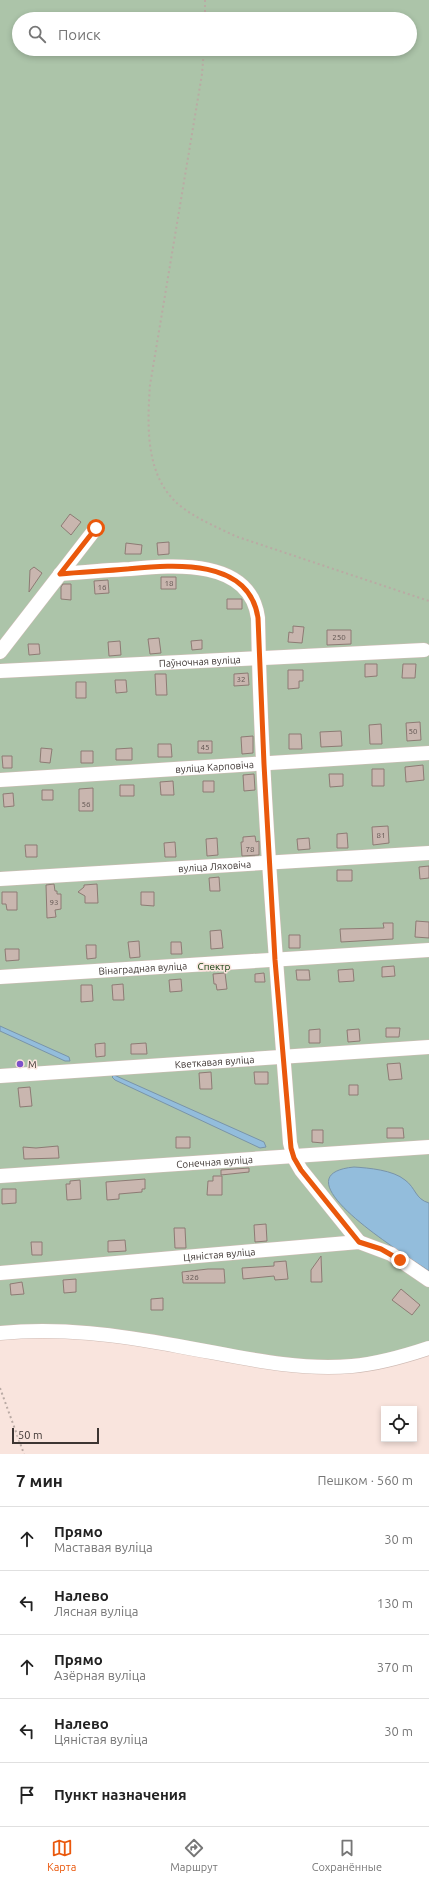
<!DOCTYPE html>
<html lang="ru">
<meta charset="utf-8">
<style>
body{margin:0;font-family:Ubuntu,sans-serif;background:#f2f2f2;color:#222}
.controls{position:absolute;right:12px;bottom:12px;display:grid;overflow:hidden;border-radius:0px;box-shadow:0 2px 6px #0003}
.controls button{width:36px;height:36px;display:grid;place-items:center;padding:0;border:0;border-bottom:1px solid #e0e0e0;background:#fff;color:#222;font:20px sans-serif}
.scale{position:absolute;left:12px;bottom:10px;width:87px;box-sizing:border-box;padding-left:4px;border:2px solid #3d3532;border-top:0;font-size:11px;line-height:14px;white-space:nowrap;color:#3d3532;-webkit-text-stroke:3px #f9e4dd;paint-order:stroke}
.stop{position:absolute;width:12px;height:12px;margin:-9px;border:3px solid #ea580c;border-radius:50%;background:#fff}
.stop.end{background:#ea580c;border-color:#fff;box-shadow:0 1px 4px #0008}
.list{margin:0;padding:0;list-style:none}
h2{display:flex;justify-content:space-between;align-items:center;height:52px;margin:0;padding:0 16px;font-size:17px}
h2 small{font-size:13px;font-weight:400;color:#767676}
.list li{display:grid;grid-template-columns:26px 1fr auto;gap:12px;align-items:center;box-sizing:border-box;height:64px;padding:0 16px;border-top:1px solid #e0e0e0}
.list b{display:block;font-size:15px;white-space:nowrap}
.list p{margin:0;font-size:13px;white-space:nowrap;color:#767676}
.list em{font-size:13px;font-style:normal;color:#767676}
.icon{flex:none;width:22px;height:22px;fill:none;stroke:currentColor;stroke-width:2;stroke-linecap:round;stroke-linejoin:round}
.map{position:relative;flex:none;width:429px;height:1454px;overflow:hidden}
.search{position:absolute;background:#fff;box-shadow:0 2px 6px #0003;left:12px;right:12px;top:12px;height:44px;display:flex;align-items:center;gap:10px;box-sizing:border-box;padding:0 14px;border-radius:22px;color:#767676;font-size:15px}
.sheet{height:372px;background:#fff}
nav{display:flex;justify-content:space-around;align-items:center;box-sizing:border-box;height:56px;border-top:1px solid #e0e0e0;background:#fff;font-size:11px;color:#767676}
nav a{display:grid;justify-items:center;gap:2px}
nav .on{color:#ea580c}
.map>svg:first-child{display:block}
.green{fill:#acc4a9;fill-rule:evenodd}
.water{fill:#93bddc;stroke:#7994a9}
.building{fill:#c9b6af;stroke:#8d7b74}
.lines{fill:none;stroke-linecap:round;stroke-linejoin:round}
.street-casing{stroke:#cfbbb4;stroke-width:15}
.path{stroke:#baaaa4;stroke-width:2;stroke-dasharray:2 3;stroke-linecap:butt}
.street{stroke:#fff;stroke-width:14}
.route{stroke:#ea580c;stroke-width:5}
.poi-dot{fill:#7d51ca;stroke:#f9e4dd;stroke-width:1.5}
.labels{text-anchor:middle;stroke-width:3;stroke-linejoin:round;paint-order:stroke}
.number-label{font-size:8px;fill:#605551}
.street-label{font-size:10px;fill:#3d3532;stroke:#f9e4dd}
.park-label{font-size:10px;fill:#0c3c0a;stroke:#f9e4dd}
.poi-label{font-size:10px;fill:#3d3532;stroke:#f9e4dd;text-anchor:start}
</style>
<div class="map">
<svg width="429" height="1454" viewBox="0 0 429 1454">
<rect width="100%" height="100%" fill="#f9e4dd"/>
<!-- green -->
<path class="green" d="M0,0h429v1348l-76,18 -174,-20 -179,-13zM19,19h391v30h-391z"/>
<!-- water -->
<path class="water" d="M0,1026l69,31 1,4h-5l-65,-30z
M114,1075l150,67 2,5 -6,1 -145,-68 -3,-3z
M354,1167c15,1 39,3 51,13 11,8 10,19 24,23v68c-17,-12 -157,-96 -75,-104z"/>
<!-- building -->
<path class="building" d="M70,514l11,8 -10,13 -10,-9z
M169,542v12l-11,1 -1,-12z
M126,543l16,2 -1,9h-16z
M34,567l8,6 -13,19 1,-22z
M161,577h15v12h-15z
M108,580l1,13 -14,1 -1,-13z
M63,584h8v16l-10,-1v-12z
M227,599h15v10h-15z
M293,626l11,1 -2,16 -14,-1 1,-10 4,1z
M327,630h24v14l-24,1z
M159,638l2,15 -11,1 -2,-15z
M202,640v9l-10,1 -1,-9z
M120,641l1,14 -12,1 -1,-14z
M28,644h11l1,10 -11,1z
M365,664h12v12l-12,1z
M403,664h13l-1,14h-13z
M288,670h15v11h-4v7l-11,1z
M248,673l1,12 -15,1v-12z
M155,674h11l1,21h-11z
M115,680h11l1,12 -11,1z
M76,682h10v16h-10z
M420,722l1,18 -14,1 -1,-18z
M381,724l1,20h-12l-1,-19z
M341,731l1,15 -21,1 -1,-15z
M289,734h12l1,15h-13z
M253,736v17l-11,1 -1,-17z
M198,741h14v12h-14z
M158,744h13l1,13h-14z
M41,748l11,1 -2,14 -10,-1z
M132,748v12h-16v-11z
M81,751h12v12h-12z
M2,756h10v12h-9z
M423,765l1,15 -18,2 -1,-15z
M372,769h12v17h-12z
M254,774l1,16 -11,1 -1,-16z
M329,774h14v12l-13,1z
M173,781l1,14h-13l-1,-13z
M203,781h11v11h-11z
M120,785h14v11h-14z
M93,788v23h-14v-22z
M42,790h11v10h-11z
M13,793l1,13 -10,1 -1,-13z
M388,826l1,17 -16,2 -1,-18z
M347,833l1,15h-11v-14z
M255,836l1,6 3,-1v14l-17,1 -1,-14h2v-5z
M217,838l1,17 -11,1 -1,-17z
M309,838l1,11 -12,1 -1,-11z
M175,842l1,15h-11l-1,-14z
M25,845h12v12h-11z
M429,866v12l-9,1 -1,-12z
M337,870h15v11h-15z
M219,877l1,14h-10l-1,-13z
M54,884l1,7h2v3h4v15l-6,1 1,7 -9,1 -1,-33z
M97,884l1,19h-13v-7l-7,-4 6,-5v-2z
M2,892h15v18h-10l-1,-6h-4z
M141,892h13v14l-13,-1z
M416,921l13,1v16l-14,-1z
M383,923h10v16l-52,3 -1,-13 44,-1z
M221,930l2,18 -12,1 -1,-18z
M289,935h11v13h-11z
M139,941l1,16 -10,1 -2,-16z
M171,942h10l1,12h-11z
M86,945h10v13l-9,1z
M5,949h14v11l-13,1z
M394,966l1,10 -13,1v-10z
M353,969l1,12 -15,1 -1,-12z
M296,970h13l1,10h-13z
M225,973l2,16 -10,1 -1,-6h-2l-1,-10z
M264,973l1,9h-10v-8z
M181,979l1,12 -12,1 -1,-12z
M123,984l1,16h-11l-1,-15z
M81,985h11l1,16 -12,1z
M386,1028h14l-1,9h-13z
M320,1029v14h-11v-13z
M359,1029l1,12 -12,1 -1,-12z
M105,1043v13l-9,1 -1,-13z
M146,1043l1,11h-16v-10z
M400,1063l2,16 -13,1 -2,-16z
M211,1072l1,17h-12l-1,-16z
M254,1072h14v12h-13z
M349,1085h9v10h-9z
M30,1087l2,19 -12,1 -2,-19z
M387,1128h16l1,10h-17z
M312,1130h11v13l-11,-1z
M176,1137h14v11h-14z
M58,1146l1,12 -35,1 -1,-12 13,1z
M249,1168v4l-28,3v-5z
M213,1176h9v19h-15l1,-14h5z
M145,1179v10h-3v3l-23,2v5l-12,1 -1,-18z
M80,1180l1,19 -14,1 -1,-16h4v-3z
M2,1189h14v14l-14,1z
M266,1224l1,17 -12,1 -1,-17z
M174,1228h11l1,20h-11z
M125,1240l1,11 -18,1v-11z
M31,1242h11v13h-10z
M321,1256l1,26h-11v-12z
M286,1261l2,18 -13,1 -1,-4 -31,3 -1,-11 32,-2v-4z
M208,1269h16l1,14h-42l-1,-11z
M76,1279v13l-12,1 -1,-13z
M22,1282l2,12 -13,1 -1,-11z
M401,1289l19,16 -8,10 -20,-15z
M163,1298v12h-12v-11z"/>
<g class="lines">
<defs>
<g id="street">
<path d="M60,574c24,-2 47,-4 70,-5 44,-4 120,-11 128,49 3,175 19,350 32,525l4,15 7,12 58,72"/>
<path d="M0,652l96,-124"/>
<path id="s1" d="M0,671l424,-21"/>
<path id="s2" d="M0,780l429,-27"/>
<path id="s3" d="M0,879l429,-26"/>
<path id="s4" d="M0,977l429,-27"/>
<path id="s5" d="M0,1076l429,-29"/>
<path id="s6" d="M0,1176l429,-29"/>
<path id="s7" d="M0,1273l359,-31 32,12 38,26"/>
<path d="M0,1333c60,-6 119,2 178,13 58,10 115,25 174,20 25,-2 53,-10 77,-18"/>
</g>
</defs>
<!-- street casing -->
<use href="#street" class="street-casing"/>
<!-- path -->
<path class="path" d="M205,0v19
M204,49l-2,25 -52,311c-3,43 -5,95 33,123 16,12 34,19 52,28l194,65
M0,1388l24,66"/>
<!-- street -->
<use href="#street" class="street"/>
</g>
<g class="lines">
<!-- route -->
<path class="route" d="M96,528l-36,46c22,-2 45,-3 67,-5 45,-4 122,-12 131,49l6,146 11,196 16,188 3,10 7,12 58,72 22,7 19,11"/>
</g>
<!-- markers -->
<circle class="poi-dot" cx="20" cy="1064" r="4"/>
<g class="labels">
<!-- number labels -->
<g class="number-label">
<text x="169" y="586">18</text>
<text x="102" y="590">16</text>
<text x="339" y="640">250</text>
<text x="241" y="682">32</text>
<text x="413" y="734">50</text>
<text x="205" y="750">45</text>
<text x="86" y="807">56</text>
<text x="381" y="838">81</text>
<text x="250" y="852">78</text>
<text x="54" y="905">93</text>
<text x="192" y="1280">326</text>
</g>
<!-- street labels -->
<g class="street-label">
<text dy="4" stroke="none"><textPath href="#s1" startOffset="200">Паўночная вуліца</textPath></text>
<text dy="4" stroke="none"><textPath href="#s2" startOffset="215">вуліца Карповіча</textPath></text>
<text dy="4" stroke="none"><textPath href="#s3" startOffset="215">вуліца Ляховіча</textPath></text>
<text dy="4" stroke="none"><textPath href="#s4" startOffset="143">Вінаградная вуліца</textPath></text>
<text dy="4" stroke="none"><textPath href="#s5" startOffset="215">Кветкавая вуліца</textPath></text>
<text dy="4" stroke="none"><textPath href="#s6" startOffset="215">Сонечная вуліца</textPath></text>
<text dy="4" stroke="none"><textPath href="#s7" startOffset="220">Цяністая вуліца</textPath></text>
</g>
<!-- park labels -->
<g class="park-label">
<text x="214" y="970">Спектр</text>
</g>
<!-- poi labels -->
<g class="poi-label">
<text x="28" y="1068">М</text>
</g>
</g>
</svg>
<div class="controls">
<button><svg class="icon" aria-label="locate" viewBox="0 0 24 24"><circle cx="12" cy="12" r="6"/><path d="M12 2v4M12 18v4M2 12h4M18 12h4"/></svg></button>
</div>
<div class="scale">50 m</div>
<div class="stop" style="left:96px;top:528px"></div>
<div class="stop end" style="left:400px;top:1260px"></div>
<div class="search"><svg class="icon" aria-label="search" viewBox="0 0 24 24"><circle cx="10" cy="10" r="6"/><path d="M15 15l6 6"/></svg>Поиск</div>
</div>
<section class="sheet">
<h2>7 мин<small>Пешком · 560 m</small></h2>
<ul class="list">
<li><svg class="icon" aria-label="ahead" viewBox="0 0 24 24"><path d="M12 20V5M6 11l6-6 6 6"/></svg><div><b>Прямо</b><p>Маставая вуліца</p></div><em>30 m</em></li>
<li><svg class="icon" aria-label="left" viewBox="0 0 24 24"><path d="M17 20v-9H6M10 6l-5 5 5 5"/></svg><div><b>Налево</b><p>Лясная вуліца</p></div><em>130 m</em></li>
<li><svg class="icon" aria-label="ahead" viewBox="0 0 24 24"><path d="M12 20V5M6 11l6-6 6 6"/></svg><div><b>Прямо</b><p>Азёрная вуліца</p></div><em>370 m</em></li>
<li><svg class="icon" aria-label="left" viewBox="0 0 24 24"><path d="M17 20v-9H6M10 6l-5 5 5 5"/></svg><div><b>Налево</b><p>Цяністая вуліца</p></div><em>30 m</em></li>
<li><svg class="icon" aria-label="arrive" viewBox="0 0 24 24"><path d="M6 21V4h12l-3 4 3 4H6"/></svg><div><b>Пункт назначения</b></div></li>
</ul>
</section>
<nav>
<a class="on"><svg class="icon" aria-label="map" viewBox="0 0 24 24"><path d="M3 6l6-2 6 2 6-2v14l-6 2-6-2-6 2zM9 4v14M15 6v14"/></svg>Карта</a>
<a><svg class="icon" aria-label="directions" viewBox="0 0 24 24"><path d="M12 3l9 9-9 9-9-9zM9 14v-3h6M13 9l2 2-2 2"/></svg>Маршрут</a>
<a><svg class="icon" aria-label="saved" viewBox="0 0 24 24"><path d="M7 4h10v16l-5-4-5 4z"/></svg>Сохранённые</a>
</nav>
